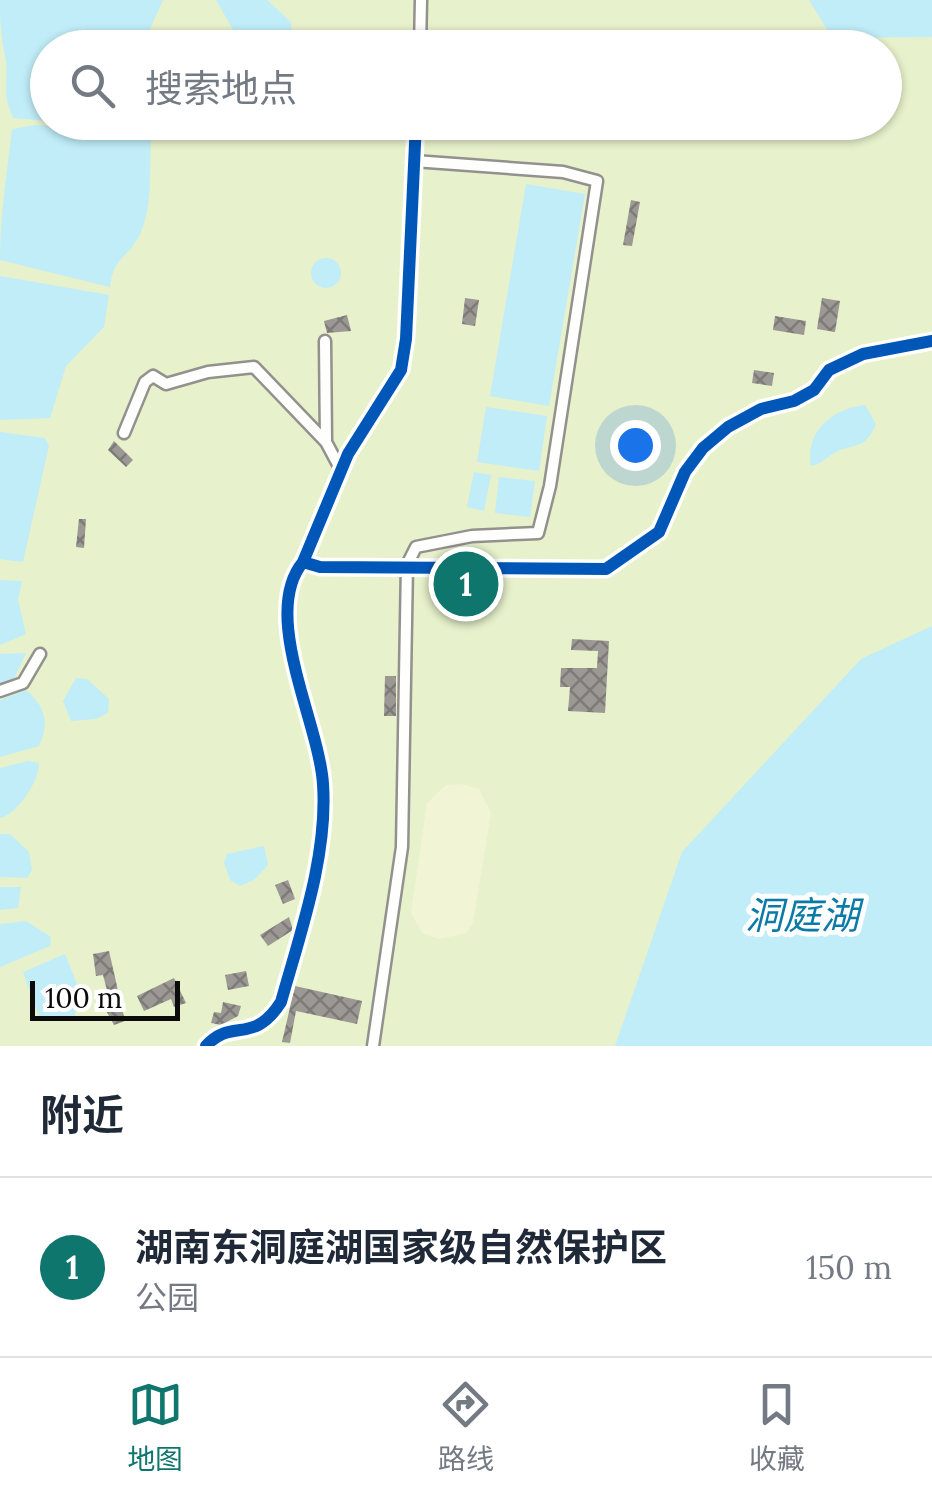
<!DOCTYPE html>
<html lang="zh">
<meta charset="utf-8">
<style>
body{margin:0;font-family:Lora,"Noto Sans SC",serif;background:#f2f2f3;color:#1f2937}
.scale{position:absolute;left:30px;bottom:25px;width:150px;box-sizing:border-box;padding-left:10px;border:5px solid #0b0b0b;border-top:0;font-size:28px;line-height:35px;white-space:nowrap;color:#0b0b0b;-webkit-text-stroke:8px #fff;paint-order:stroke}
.you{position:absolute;left:635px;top:445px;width:35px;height:35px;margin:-25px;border:8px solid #fff;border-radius:50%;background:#1a73e8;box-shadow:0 0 0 15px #1a73e833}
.badge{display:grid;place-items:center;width:65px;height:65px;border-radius:50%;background:#0f766e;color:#fff;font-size:32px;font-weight:700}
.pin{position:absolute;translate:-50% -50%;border:5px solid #fff;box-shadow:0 2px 10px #0006}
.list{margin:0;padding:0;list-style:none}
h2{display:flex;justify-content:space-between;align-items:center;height:130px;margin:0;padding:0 40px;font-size:42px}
h2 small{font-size:32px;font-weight:400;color:#747a83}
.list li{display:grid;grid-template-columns:65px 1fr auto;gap:30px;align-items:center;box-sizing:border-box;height:180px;padding:0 40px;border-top:2px solid #e0e1e3}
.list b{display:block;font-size:38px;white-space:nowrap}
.list p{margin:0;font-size:32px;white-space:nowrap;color:#747a83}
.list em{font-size:32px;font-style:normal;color:#747a83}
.icon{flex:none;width:55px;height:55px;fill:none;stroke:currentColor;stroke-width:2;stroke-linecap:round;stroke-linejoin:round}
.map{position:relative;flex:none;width:932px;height:1046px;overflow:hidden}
.search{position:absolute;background:#fff;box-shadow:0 2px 8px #0004;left:30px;right:30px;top:30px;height:110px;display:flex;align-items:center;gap:25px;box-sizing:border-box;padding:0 35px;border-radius:55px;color:#747a83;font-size:38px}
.sheet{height:310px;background:#fff}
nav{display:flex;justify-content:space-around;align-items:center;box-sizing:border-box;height:140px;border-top:2px solid #e0e1e3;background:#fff;font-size:28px;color:#747a83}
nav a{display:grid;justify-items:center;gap:5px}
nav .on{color:#0f766e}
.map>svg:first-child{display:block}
.park{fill:#e7f1cb;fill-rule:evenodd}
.pitch{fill:#f1f4d5}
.water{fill:#c0edf8}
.building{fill:url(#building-cross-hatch)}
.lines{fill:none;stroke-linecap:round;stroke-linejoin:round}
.street-casing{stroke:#93918d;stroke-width:15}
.street{stroke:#fefefc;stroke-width:10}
.cycleway-casing{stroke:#fff;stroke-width:19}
.cycleway{stroke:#0057b8;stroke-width:12}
.labels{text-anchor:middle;stroke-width:10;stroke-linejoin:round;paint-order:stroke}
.water-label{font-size:38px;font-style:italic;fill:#0a7aa7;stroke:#fff}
</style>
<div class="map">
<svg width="932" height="1046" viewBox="0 0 932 1046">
<defs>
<pattern id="building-cross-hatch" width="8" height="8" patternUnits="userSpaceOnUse" patternTransform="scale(2.5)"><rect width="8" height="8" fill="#9c9894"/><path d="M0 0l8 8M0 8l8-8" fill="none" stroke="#7d7a77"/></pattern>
</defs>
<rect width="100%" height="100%" fill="#faf6ed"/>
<path class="park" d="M0 0H932V1046H0ZM48 48H884V122H48Z"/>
<path class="pitch" d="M462 784 479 789 491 813 473 922 467 933 439 939 422 933 411 913 427 803 446 785Z"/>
<path class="water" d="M0 0H163L142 47 48 48 47 121 13 118C0 88 10 82 5 56 1 37 0 20 0 0Z
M216 0H267L291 22 292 47H243Z
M809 0H932V37L832 38Z
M35 125 132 133 151 140C149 170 153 207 140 234 129 258 114 255 110 287L0 260C0 216 7 173 12 129Z
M526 184 585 194 549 406 490 396Z
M311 273a15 15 0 1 1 30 0a15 15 0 1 1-30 0Z
M0 276 109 295 104 327 66 366 50 418 0 420Z
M865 405 876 424C867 446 859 444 840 450 829 454 823 464 811 466 805 431 832 409 865 405Z
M486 407 547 416 539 471 477 462Z
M0 432 45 438 49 446 23 562 0 559Z
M474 472 491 475 484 511 467 507Z
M499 477 535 481 530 517 495 513Z
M0 580 22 581 18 600 26 634 0 645Z
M932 626V1046H615L682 852 861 659Z
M26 653 14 679 0 685V654Z
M76 678 87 679 109 699 108 713 96 719 71 721 63 701Z
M26 690C45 706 50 723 39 746L0 757V700Z
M28 761 39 763C39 781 18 814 0 818V768Z
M0 834H10L29 852 32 870 27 878 0 877Z
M264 846 268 865 254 880 240 886 230 880 224 863 227 854Z
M0 887H21L18 908 0 910Z
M26 921 51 937 50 946 0 967V924Z
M65 954 77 984 75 1020 40 1019 23 972Z"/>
<path class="building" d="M631 200 640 202 632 246 623 245Z
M465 298 479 300 475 326 462 324Z
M822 298 840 301 835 332 817 329Z
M347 315 351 331 327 333 324 321Z
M775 316 806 321 804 335 773 330Z
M754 370 774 373 772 386 752 383Z
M114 441 133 460 126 467 108 450Z
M79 519H86L84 548 76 547Z
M572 639 609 641 605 713 568 711 570 687H560L561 668H597L598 651 571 650Z
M385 676H396V716H384Z
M288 880 295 899 283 904 275 885Z
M289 917 293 930 268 946 260 935Z
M109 951 125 1021 114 1025 103 1005 99 992 107 990 103 975 96 976 93 954Z
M246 971 249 986 228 990 225 975Z
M174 978 186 1003 174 1007 171 999 144 1011 137 996Z
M295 986 362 1001 357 1024 296 1011 290 1043 282 1042Z
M223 1002 241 1006 238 1016 221 1025 211 1023 214 1012 221 1013Z"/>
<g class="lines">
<defs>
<path id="street" d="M420 48 421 0
M325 341 326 442 341 470
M124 433 145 382 153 376 166 384 208 372 254 367 326 442
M303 562 348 454 401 370 406 339 416 122
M0 691 23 683 40 654
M206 1046C232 1017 253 1046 281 1002 300 934 328 856 323 784 319 722 260 614 303 562L320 567 606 569 659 532 685 472 703 448 728 427 761 409 794 401 814 390 829 370 863 354 932 341
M373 1046 402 847 407 565 416 547 472 536 538 533 550 486 597 181 563 172 414 161"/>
</defs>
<use href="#street" class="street-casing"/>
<use href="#street" class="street"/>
<defs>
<path id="cycleway" d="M303 562 348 454 401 370 406 339 416 122
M206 1046C232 1017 253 1046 281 1002 300 934 328 856 323 784 319 722 260 614 303 562L320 567 606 569 659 532 685 472 703 448 728 427 761 409 794 401 814 390 829 370 863 354 932 341"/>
</defs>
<use href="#cycleway" class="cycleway-casing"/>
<use href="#cycleway" class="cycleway"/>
</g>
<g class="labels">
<g class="water-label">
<text x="802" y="929">洞庭湖</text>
</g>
</g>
</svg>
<div class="scale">100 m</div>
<div class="you"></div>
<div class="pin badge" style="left:466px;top:584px">1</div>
<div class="search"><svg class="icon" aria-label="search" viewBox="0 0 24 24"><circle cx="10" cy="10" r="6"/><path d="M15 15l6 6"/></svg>搜索地点</div>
</div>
<section class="sheet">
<h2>附近<small></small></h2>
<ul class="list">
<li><span class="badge">1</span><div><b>湖南东洞庭湖国家级自然保护区</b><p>公园</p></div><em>150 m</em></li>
</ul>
</section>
<nav>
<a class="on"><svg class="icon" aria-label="map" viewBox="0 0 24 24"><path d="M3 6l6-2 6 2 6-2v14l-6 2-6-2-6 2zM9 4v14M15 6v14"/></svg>地图</a>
<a><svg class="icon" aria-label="directions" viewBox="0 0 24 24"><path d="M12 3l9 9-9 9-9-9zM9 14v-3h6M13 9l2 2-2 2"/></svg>路线</a>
<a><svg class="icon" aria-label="saved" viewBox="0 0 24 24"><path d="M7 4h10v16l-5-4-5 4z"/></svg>收藏</a>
</nav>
